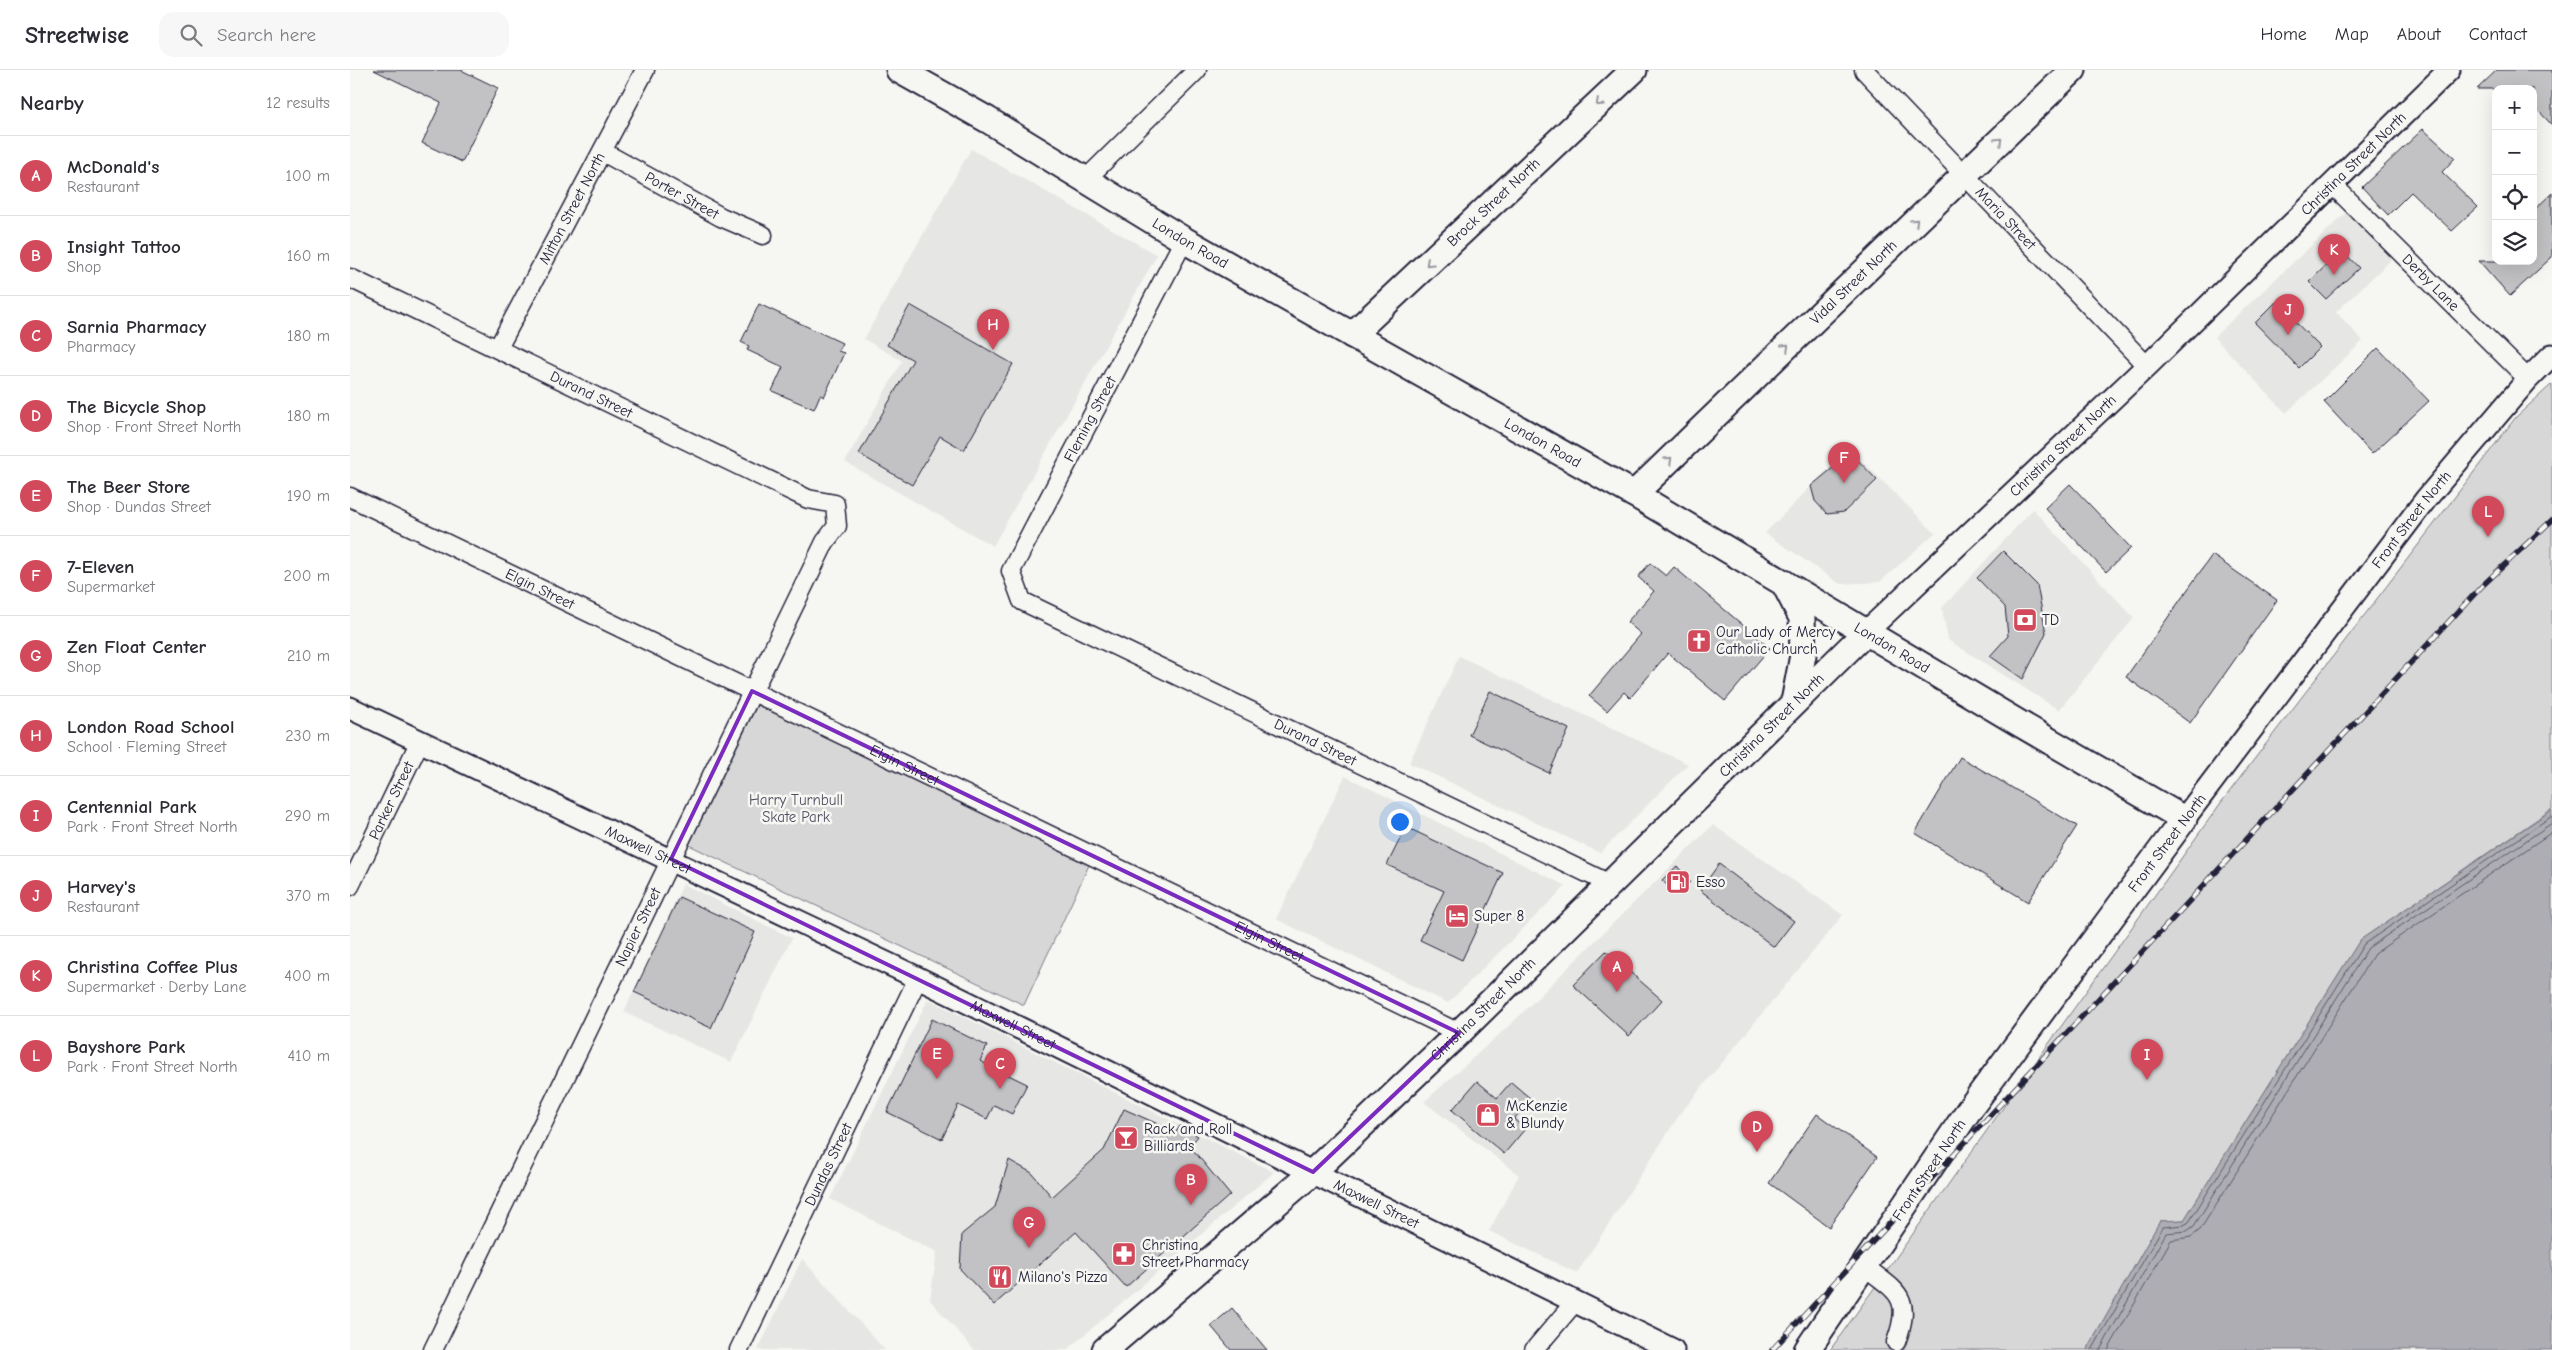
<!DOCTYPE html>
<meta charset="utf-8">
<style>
body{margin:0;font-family:"Comic Neue",sans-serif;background:#f7f7f7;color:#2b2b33}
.controls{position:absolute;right:15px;top:15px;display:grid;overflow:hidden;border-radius:10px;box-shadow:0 5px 20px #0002}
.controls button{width:45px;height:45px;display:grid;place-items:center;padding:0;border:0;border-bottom:1px solid #e1e1e2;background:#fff;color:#2b2b33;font:25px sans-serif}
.you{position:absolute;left:1049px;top:751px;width:18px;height:18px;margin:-12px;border:4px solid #fff;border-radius:50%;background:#1a73e8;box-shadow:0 0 0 8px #1a73e833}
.badge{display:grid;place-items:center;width:32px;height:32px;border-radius:50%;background:#d1495b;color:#fff;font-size:16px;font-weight:700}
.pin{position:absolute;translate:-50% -41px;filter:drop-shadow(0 1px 2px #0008)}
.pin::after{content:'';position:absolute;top:26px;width:18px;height:15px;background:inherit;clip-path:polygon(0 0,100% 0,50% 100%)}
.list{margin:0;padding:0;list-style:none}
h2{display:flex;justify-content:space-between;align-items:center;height:65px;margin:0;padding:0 20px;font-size:21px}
h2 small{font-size:16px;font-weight:400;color:#7c7c81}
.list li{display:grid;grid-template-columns:32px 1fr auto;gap:15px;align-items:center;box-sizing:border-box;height:80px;padding:0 20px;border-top:1px solid #e1e1e2}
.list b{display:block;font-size:19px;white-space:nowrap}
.list p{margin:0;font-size:16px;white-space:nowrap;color:#7c7c81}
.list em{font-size:16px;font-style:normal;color:#7c7c81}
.icon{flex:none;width:28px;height:28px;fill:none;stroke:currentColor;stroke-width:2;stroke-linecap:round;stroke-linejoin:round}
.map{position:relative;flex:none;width:2202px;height:1280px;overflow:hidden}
header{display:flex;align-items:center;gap:30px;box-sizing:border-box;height:70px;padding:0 25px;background:#fff;border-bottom:1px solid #e1e1e2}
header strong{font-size:24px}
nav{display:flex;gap:28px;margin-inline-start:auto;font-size:18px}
.search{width:350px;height:45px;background:#f7f7f7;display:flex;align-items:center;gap:12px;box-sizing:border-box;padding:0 18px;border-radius:15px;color:#7c7c81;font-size:19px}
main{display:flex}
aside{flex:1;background:#fff}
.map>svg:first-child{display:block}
.built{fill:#e6e6e4}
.green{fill:#d7d7d7;stroke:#7c7c89}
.water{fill:#adadb3;stroke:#757583}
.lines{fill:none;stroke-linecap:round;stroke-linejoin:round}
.shore{stroke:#5a5a6b;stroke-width:1}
.building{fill:#c2c2c4;stroke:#22223b}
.minor-casing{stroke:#22223b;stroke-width:21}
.tertiary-casing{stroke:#22223b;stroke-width:25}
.secondary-casing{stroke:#22223b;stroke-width:29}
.minor{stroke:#f6f6f2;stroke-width:18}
.tertiary{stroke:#f6f6f2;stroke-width:21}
.secondary{stroke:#f6f6f2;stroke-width:25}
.rail-casing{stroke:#22223b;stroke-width:5.5}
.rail{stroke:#f6f6f2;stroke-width:4;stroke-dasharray:11;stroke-linecap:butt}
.oneway{stroke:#9797a0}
.marked{fill:none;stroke:#7b2cbf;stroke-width:4;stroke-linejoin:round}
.labels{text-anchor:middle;stroke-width:5;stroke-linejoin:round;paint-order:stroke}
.street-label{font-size:15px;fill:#22223b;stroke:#f6f6f2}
.poi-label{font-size:15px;fill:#22223b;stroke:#f6f6f2;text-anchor:start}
.park-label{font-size:15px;fill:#4f4f62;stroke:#f6f6f2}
</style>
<header>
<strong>Streetwise</strong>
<div class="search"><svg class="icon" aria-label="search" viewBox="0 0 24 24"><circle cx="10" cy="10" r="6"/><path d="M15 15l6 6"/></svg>Search here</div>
<nav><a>Home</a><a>Map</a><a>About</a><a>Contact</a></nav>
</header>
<main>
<aside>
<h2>Nearby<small>12 results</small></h2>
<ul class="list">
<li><span class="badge">A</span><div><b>McDonald's</b><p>Restaurant</p></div><em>100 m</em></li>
<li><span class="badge">B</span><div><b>Insight Tattoo</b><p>Shop</p></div><em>160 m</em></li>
<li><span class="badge">C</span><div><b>Sarnia Pharmacy</b><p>Pharmacy</p></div><em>180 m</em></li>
<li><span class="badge">D</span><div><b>The Bicycle Shop</b><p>Shop · Front Street North</p></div><em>180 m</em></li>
<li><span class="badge">E</span><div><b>The Beer Store</b><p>Shop · Dundas Street</p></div><em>190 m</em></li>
<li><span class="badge">F</span><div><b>7-Eleven</b><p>Supermarket</p></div><em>200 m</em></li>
<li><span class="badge">G</span><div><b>Zen Float Center</b><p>Shop</p></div><em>210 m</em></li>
<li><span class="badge">H</span><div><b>London Road School</b><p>School · Fleming Street</p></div><em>230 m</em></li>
<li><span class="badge">I</span><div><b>Centennial Park</b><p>Park · Front Street North</p></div><em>290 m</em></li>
<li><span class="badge">J</span><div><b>Harvey's</b><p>Restaurant</p></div><em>370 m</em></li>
<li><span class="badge">K</span><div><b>Christina Coffee Plus</b><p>Supermarket · Derby Lane</p></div><em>400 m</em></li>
<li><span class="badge">L</span><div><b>Bayshore Park</b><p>Park · Front Street North</p></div><em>410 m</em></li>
</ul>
</aside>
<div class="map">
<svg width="2202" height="1280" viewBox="0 0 2202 1280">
<rect width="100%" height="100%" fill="#f6f6f2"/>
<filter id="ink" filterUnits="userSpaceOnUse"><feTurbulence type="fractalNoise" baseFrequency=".02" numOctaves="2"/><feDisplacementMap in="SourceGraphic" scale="10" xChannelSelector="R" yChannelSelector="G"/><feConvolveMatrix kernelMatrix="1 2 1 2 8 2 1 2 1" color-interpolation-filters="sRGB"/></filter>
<g filter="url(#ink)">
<path class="built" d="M621 79 807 185 643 476 495 392 552 291 514 269Z
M1998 141 2043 188 1986 242 2013 271 1936 343 1864 267Z
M1499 378 1585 463 1530 512 1490 514 1415 463Z
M1683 439 1784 548 1709 640 1598 570 1592 538Z
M1109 586 1338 694 1250 783 1059 693Z
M995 706 1216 816 1098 933 926 849Z
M1363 755 1493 845 1330 1044 1227 1203 1139 1161 1169 1105 1074 1032 1163 952Z
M333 814 442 868 381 992 274 942Z
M578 929 924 1102 717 1280H624L580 1230 587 1182 480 1129Z
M452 1189 535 1280H408Z"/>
<path class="green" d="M2202 314V739L2010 870 1834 1150 1810 1151 1737 1280H1480L1870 734 2166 347Z
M409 631 740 793 674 935 339 775Z"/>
<path class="water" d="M2202 740V1280H1737L1810 1151 1834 1150 2010 870Z"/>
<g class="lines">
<path class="shore" d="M1742 1280 1813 1157 1834 1155 1839 1152 2014 874 2202 746
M1750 1280 1816 1163 1837 1161 1844 1156 2018 878 2202 753
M1758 1280 1821 1170 1841 1167 1850 1160 2024 884 2202 762"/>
</g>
<path class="building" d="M24 0H111L148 18 112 92 72 73 91 33Z
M2147 0H2202V55L2183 35V19H2127Z
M2073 59 2105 88 2092 102 2128 137 2102 161 2061 122 2038 145 2012 117Z
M2202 123V187L2160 226 2129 191H2183V141Z
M1992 180 2009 198 1976 229 1959 212Z
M1926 232 1970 277 1949 298 1905 253Z
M409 234 492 273 488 281 494 283 474 327 470 325 464 339 422 321 433 297 397 280 399 276 391 272Z
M560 235 663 294 614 380 590 366 562 415 509 384 563 290 537 275Z
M2028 278 2079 331 2022 384 1974 332Z
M1501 383 1527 410 1494 442 1477 444 1465 431 1461 416Z
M1720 414 1781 478 1756 502 1695 438Z
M1653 481 1687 515 1696 563 1673 609 1640 586 1658 566 1655 537 1627 508Z
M1862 485 1927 530 1840 653 1776 607Z
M1300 493 1316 506 1324 497 1420 578 1375 631 1318 583 1280 628 1274 622 1257 641 1239 626 1291 564 1277 552 1304 521 1288 507Z
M1140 621 1219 659 1199 703 1119 665Z
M1610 687 1727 756 1678 832 1565 763Z
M1056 757 1153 803 1112 890 1070 870 1094 821 1037 795Z
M1369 794 1444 851 1424 877 1350 820Z
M1327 796 1340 812 1326 825 1312 810Z
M329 827 405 862 361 958 284 922Z
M1256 881 1312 930 1279 966 1223 915Z
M582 949 637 976 630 991 677 1014 662 1044 644 1035 637 1049 608 1035 592 1069 537 1042Z
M1127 1011 1147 1028 1161 1012 1181 1029 1164 1049 1175 1059 1154 1084 1102 1040Z
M774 1039 826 1062 830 1056 848 1066 840 1076 880 1125 776 1217 726 1162 644 1235 610 1199 612 1164 645 1137 659 1090 682 1103 702 1127 754 1080Z
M1467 1044 1527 1087 1479 1157 1419 1113Z
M882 1238 917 1280H881L861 1256Z"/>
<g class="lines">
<defs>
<g id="minor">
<path id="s1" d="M1514 0 1797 296"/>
<path id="s2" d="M253 82 371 147 413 165"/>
<path d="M735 110 847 0"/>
<path id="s3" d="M1983 115 2178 309"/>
<path id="s4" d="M834 170 661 501 672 531 1260 814"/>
<path id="s5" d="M0 208 458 429 485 434 487 456 475 472 83 1280"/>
<path id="s6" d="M148 278 295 0"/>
<path id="s7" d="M0 427 1109 963"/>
<path id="s8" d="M0 816 70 671"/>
<path d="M1514 1196C1547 1222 1563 1226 1546 1272"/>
<path id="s9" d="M389 1280 568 908"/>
<path d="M1184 1280 1224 1233"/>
</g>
<g id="tertiary">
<path id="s10" d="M1516 562 1797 296 2099 0"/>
<path id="s11" d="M0 638 568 908 1323 1280"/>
<path id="s12" d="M1834 749 2076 429 2178 309 2202 285"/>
</g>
<g id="secondary">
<path id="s13" d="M549 0 638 50 834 170 1284 424 1667 652 1834 749 1621 1037 1457 1280"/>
<path id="s14" d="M1002 265 1284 0"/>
<path id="s15" d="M1284 424 1723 0"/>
<path d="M1434 513 1452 548 1453 585 1444 632"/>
<path id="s16" d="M755 1280 963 1102 1109 963 1516 562"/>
</g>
</defs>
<use href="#minor" class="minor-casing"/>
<use href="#tertiary" class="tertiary-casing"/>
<use href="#secondary" class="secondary-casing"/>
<use href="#minor" class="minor"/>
<use href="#tertiary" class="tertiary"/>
<use href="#secondary" class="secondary"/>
<defs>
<path id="rail" d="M1422 1280 2132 516 2202 450"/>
</defs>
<use href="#rail" class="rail-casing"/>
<use href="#rail" class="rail"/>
</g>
<defs><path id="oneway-chevron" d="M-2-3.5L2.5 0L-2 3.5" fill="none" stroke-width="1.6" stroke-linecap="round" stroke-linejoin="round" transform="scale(1.25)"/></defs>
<g class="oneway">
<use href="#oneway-chevron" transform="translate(1249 33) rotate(137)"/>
<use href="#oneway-chevron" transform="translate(1649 71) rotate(-44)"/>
<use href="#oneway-chevron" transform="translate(1565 152) rotate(-44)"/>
<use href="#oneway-chevron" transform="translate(1079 193) rotate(137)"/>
<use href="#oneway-chevron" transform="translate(1436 277) rotate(-44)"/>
<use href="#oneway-chevron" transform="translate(1319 390) rotate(-44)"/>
</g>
</g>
<path class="marked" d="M402 621 1109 963 963 1102 321 789Z"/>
<defs>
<symbol id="bank-square" viewBox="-11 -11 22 22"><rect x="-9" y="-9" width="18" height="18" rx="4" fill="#d1495b" stroke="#f6f6f2"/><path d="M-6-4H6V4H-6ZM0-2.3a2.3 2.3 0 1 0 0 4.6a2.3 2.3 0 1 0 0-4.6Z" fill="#fff"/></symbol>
<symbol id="church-square" viewBox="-11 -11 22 22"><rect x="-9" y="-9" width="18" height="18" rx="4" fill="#d1495b" stroke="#f6f6f2"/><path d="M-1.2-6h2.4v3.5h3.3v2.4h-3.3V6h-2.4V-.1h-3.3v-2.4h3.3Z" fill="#fff"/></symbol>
<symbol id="fuel-square" viewBox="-11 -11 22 22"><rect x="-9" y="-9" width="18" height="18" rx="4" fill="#d1495b" stroke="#f6f6f2"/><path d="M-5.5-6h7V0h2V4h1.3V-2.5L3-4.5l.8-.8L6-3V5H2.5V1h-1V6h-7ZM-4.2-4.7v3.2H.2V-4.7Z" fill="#fff"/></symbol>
<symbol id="hotel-square" viewBox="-11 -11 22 22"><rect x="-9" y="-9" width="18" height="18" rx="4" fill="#d1495b" stroke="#f6f6f2"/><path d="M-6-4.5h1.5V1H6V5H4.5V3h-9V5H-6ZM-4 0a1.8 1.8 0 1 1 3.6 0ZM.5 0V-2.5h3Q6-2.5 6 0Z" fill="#fff"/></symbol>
<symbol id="shop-square" viewBox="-11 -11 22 22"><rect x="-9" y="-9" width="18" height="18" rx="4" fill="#d1495b" stroke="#f6f6f2"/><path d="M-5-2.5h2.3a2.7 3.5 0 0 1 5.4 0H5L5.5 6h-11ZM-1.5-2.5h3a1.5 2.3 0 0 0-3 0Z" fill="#fff"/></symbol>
<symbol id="bar-square" viewBox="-11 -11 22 22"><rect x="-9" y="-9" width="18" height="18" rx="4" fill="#d1495b" stroke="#f6f6f2"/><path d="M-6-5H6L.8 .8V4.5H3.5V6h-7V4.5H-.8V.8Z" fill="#fff"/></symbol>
<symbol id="pharmacy-square" viewBox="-11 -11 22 22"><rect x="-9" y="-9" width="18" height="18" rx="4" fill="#d1495b" stroke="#f6f6f2"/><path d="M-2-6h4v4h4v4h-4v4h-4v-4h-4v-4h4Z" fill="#fff"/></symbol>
<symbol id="restaurant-square" viewBox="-11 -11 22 22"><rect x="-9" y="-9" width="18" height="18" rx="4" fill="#d1495b" stroke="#f6f6f2"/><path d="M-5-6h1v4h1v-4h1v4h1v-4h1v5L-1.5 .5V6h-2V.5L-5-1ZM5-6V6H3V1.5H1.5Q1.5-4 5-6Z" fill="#fff"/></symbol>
</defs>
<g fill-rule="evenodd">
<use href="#bank-square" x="1661" y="536" width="28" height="28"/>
<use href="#church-square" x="1335" y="557" width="28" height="28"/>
<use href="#fuel-square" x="1314" y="798" width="28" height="28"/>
<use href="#hotel-square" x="1093" y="832" width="28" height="28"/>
<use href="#shop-square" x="1124" y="1031" width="28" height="28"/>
<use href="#bar-square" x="762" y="1054" width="28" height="28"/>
<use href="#pharmacy-square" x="760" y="1170" width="28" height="28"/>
<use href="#restaurant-square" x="636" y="1193" width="28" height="28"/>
</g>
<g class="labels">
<g class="street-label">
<text dy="5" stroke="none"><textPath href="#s10" startOffset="676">Christina Street North</textPath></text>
<text dy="5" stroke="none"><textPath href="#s2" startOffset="90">Porter Street</textPath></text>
<text dy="5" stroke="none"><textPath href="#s14" startOffset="194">Brock Street North</textPath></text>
<text dy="5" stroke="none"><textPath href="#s6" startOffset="158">Mitton Street North</textPath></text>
<text dy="5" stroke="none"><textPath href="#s1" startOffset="205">Maria Street</textPath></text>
<text dy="5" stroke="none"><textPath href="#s13" startOffset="339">London Road</textPath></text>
<text dy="5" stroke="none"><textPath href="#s15" startOffset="305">Vidal Street North</textPath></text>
<text dy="5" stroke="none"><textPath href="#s3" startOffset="138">Derby Lane</textPath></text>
<text dy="5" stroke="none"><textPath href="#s5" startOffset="268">Durand Street</textPath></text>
<text transform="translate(740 349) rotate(-62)" y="5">Fleming Street</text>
<text dy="5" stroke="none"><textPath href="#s13" startOffset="744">London Road</textPath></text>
<text dy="5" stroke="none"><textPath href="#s10" startOffset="271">Christina Street North</textPath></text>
<text dy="5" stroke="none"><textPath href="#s12" startOffset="376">Front Street North</textPath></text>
<text dy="5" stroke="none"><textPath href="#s7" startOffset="211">Elgin Street</textPath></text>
<text dy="5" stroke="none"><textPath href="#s13" startOffset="1149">London Road</textPath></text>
<text dy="5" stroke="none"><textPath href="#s16" startOffset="914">Christina Street North</textPath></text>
<text dy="5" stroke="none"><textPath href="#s4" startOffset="731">Durand Street</textPath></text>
<text dy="5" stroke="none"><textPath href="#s7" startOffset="616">Elgin Street</textPath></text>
<text dy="5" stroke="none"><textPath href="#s8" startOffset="95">Parker Street</textPath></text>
<text transform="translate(1817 773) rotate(-53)" y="5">Front Street North</text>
<text dy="5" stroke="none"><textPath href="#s11" startOffset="330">Maxwell Street</textPath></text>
<text transform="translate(288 857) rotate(-64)" y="5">Napier Street</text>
<text dy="5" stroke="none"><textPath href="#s7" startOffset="1021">Elgin Street</textPath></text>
<text dy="5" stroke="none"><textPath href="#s16" startOffset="509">Christina Street North</textPath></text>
<text dy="5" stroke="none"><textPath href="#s11" startOffset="735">Maxwell Street</textPath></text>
<text dy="5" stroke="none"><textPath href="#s9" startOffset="206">Dundas Street</textPath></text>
<text transform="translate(1579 1100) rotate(-56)" y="5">Front Street North</text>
<text dy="5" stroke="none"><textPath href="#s11" startOffset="1140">Maxwell Street</textPath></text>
</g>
<g class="poi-label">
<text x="1692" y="555">TD</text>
<text x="1366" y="567">Our Lady of Mercy<tspan x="1366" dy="17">Catholic Church</tspan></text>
<text x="1346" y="817">Esso</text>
<text x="1124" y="851">Super 8</text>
<text x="1156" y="1041">McKenzie<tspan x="1156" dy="17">&amp; Blundy</tspan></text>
<text x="794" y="1064">Rack and Roll<tspan x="794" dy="17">Billiards</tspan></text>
<text x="792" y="1180">Christina<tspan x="792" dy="17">Street Pharmacy</tspan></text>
<text x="668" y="1212">Milano's Pizza</text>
</g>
<g class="park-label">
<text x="446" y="735">Harry Turnbull<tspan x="446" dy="17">Skate Park</tspan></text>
</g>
</g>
</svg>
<div class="controls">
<button>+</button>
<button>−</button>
<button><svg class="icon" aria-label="locate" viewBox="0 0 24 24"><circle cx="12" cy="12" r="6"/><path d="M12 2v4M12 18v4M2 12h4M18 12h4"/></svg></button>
<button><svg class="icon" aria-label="layers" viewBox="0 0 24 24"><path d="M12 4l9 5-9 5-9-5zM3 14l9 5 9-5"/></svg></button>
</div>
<div class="you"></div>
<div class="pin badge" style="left:1267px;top:922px">A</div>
<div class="pin badge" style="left:841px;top:1135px">B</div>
<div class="pin badge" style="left:650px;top:1019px">C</div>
<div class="pin badge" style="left:1407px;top:1082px">D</div>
<div class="pin badge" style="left:587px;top:1009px">E</div>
<div class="pin badge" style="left:1494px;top:413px">F</div>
<div class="pin badge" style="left:679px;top:1178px">G</div>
<div class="pin badge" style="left:643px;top:280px">H</div>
<div class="pin badge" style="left:1797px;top:1010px">I</div>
<div class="pin badge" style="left:1938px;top:265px">J</div>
<div class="pin badge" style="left:1984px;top:205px">K</div>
<div class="pin badge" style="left:2138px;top:467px">L</div>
</div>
</main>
